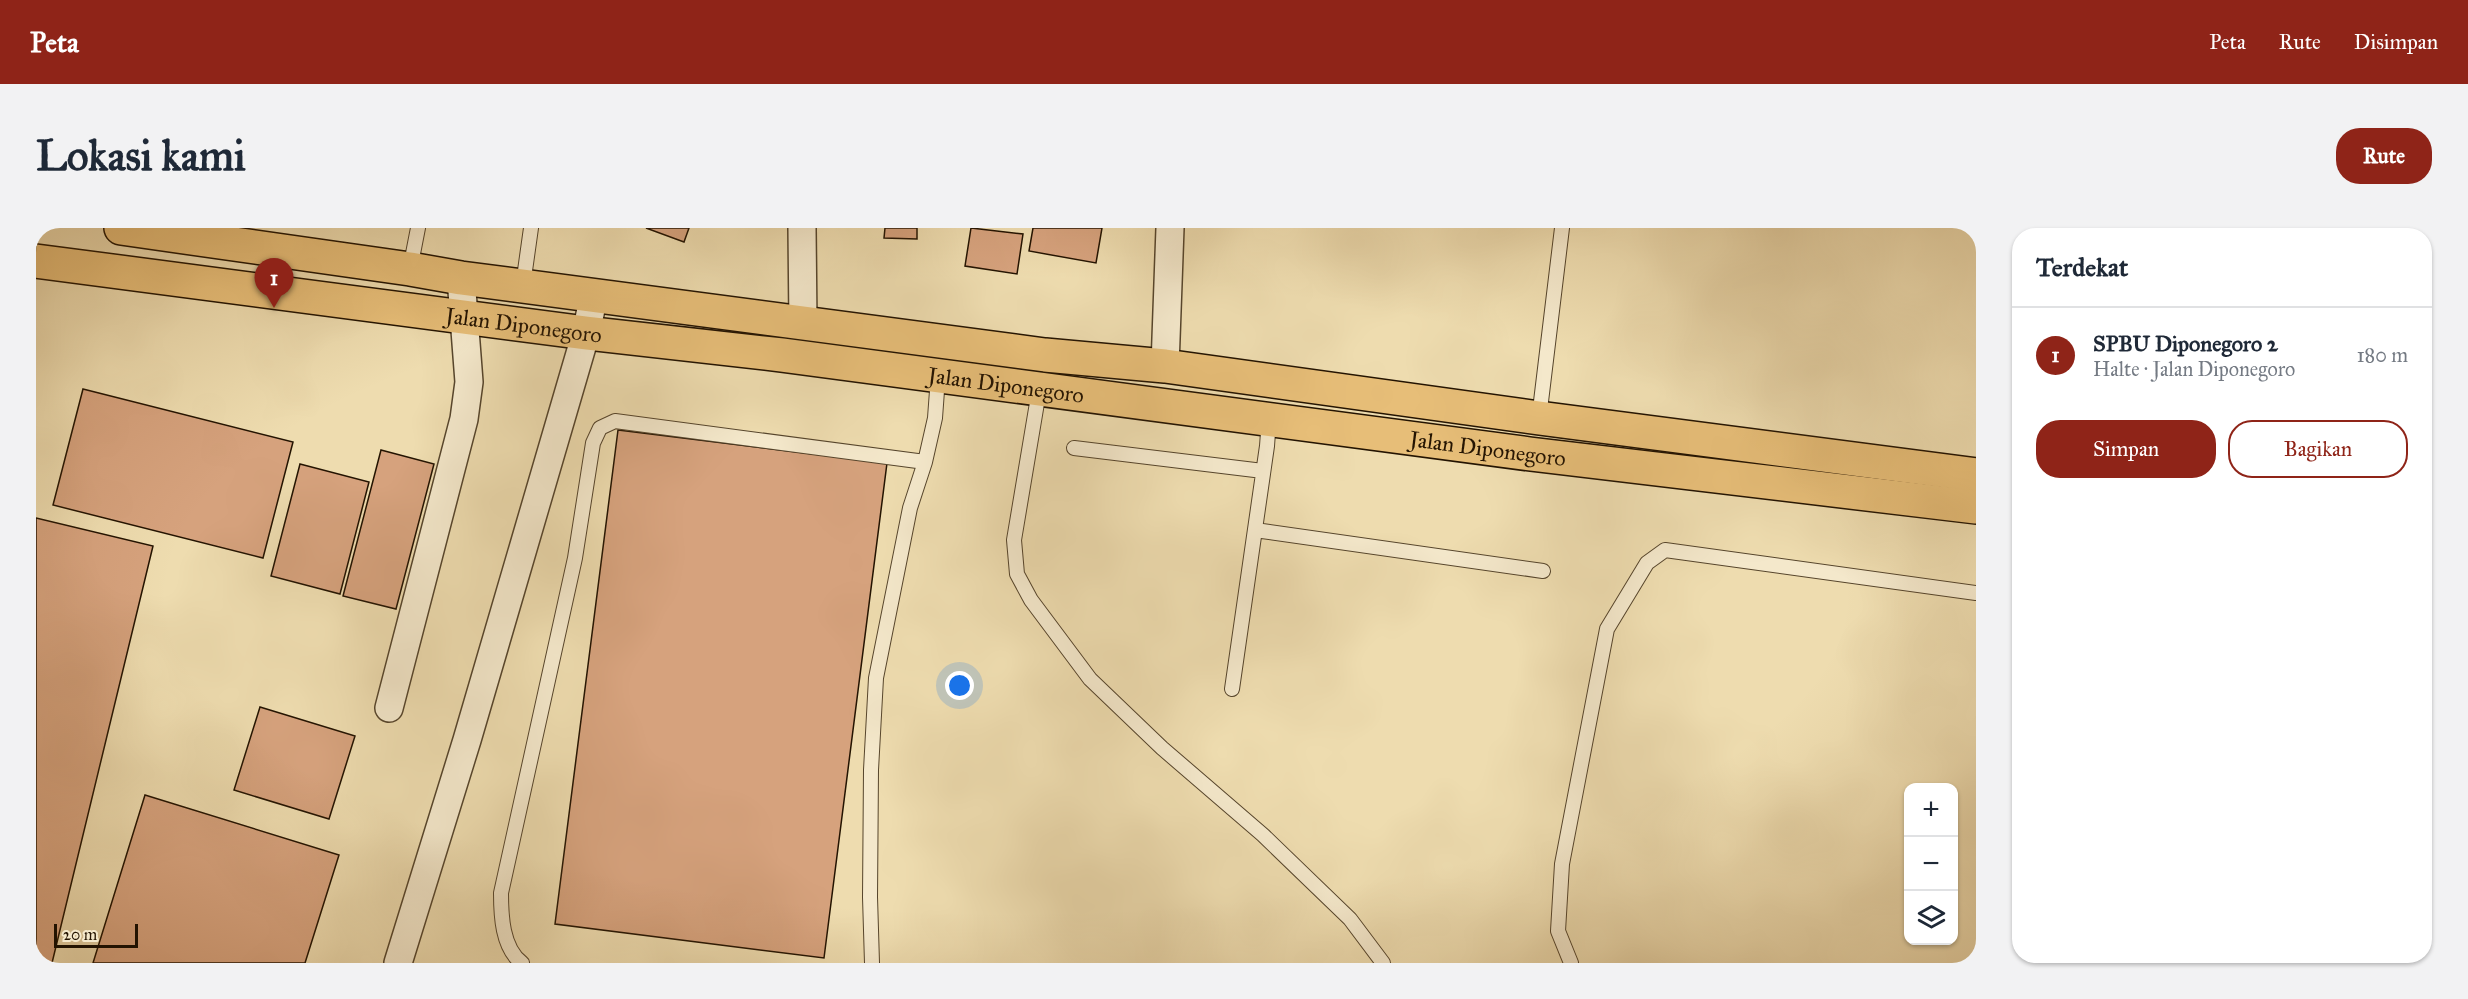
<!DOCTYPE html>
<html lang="id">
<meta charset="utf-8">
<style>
body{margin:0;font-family:"IM FELL Great Primer",serif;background:#f2f2f3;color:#1f2937}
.controls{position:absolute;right:18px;bottom:18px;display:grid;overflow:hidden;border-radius:12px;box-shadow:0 2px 4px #0004}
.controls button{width:54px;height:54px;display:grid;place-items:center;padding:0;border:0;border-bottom:2px solid #e0e1e3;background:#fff;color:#1f2937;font:30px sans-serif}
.scale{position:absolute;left:18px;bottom:15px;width:84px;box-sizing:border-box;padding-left:6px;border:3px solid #231301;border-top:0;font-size:16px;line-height:21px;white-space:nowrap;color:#231301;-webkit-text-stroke:4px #f4e8cb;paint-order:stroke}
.you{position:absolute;left:924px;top:458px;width:21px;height:21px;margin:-15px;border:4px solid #fff;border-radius:50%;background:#1a73e8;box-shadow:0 0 0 9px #1a73e833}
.badge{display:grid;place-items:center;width:39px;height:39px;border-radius:50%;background:#8f2418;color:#fff;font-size:20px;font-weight:700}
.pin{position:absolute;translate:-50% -50px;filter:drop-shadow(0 2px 3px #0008)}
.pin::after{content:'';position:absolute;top:32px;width:21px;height:18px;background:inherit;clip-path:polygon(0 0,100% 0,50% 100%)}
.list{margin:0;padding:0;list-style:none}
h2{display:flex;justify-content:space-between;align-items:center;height:78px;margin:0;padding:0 24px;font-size:26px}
h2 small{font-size:20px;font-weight:400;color:#747a83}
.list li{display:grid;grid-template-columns:39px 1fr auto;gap:18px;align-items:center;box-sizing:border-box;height:96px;padding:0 24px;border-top:2px solid #e0e1e3}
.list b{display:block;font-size:22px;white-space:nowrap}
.list p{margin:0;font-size:20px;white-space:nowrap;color:#747a83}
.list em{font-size:20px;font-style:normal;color:#747a83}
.actions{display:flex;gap:12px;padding:18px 24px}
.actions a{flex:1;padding:14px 0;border:2px solid #8f2418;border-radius:24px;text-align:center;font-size:21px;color:#8f2418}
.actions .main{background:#8f2418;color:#fff}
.icon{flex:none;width:33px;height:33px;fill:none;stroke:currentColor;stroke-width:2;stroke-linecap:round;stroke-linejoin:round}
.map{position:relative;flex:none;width:1940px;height:735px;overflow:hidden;border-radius:24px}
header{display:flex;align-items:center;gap:36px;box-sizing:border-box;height:84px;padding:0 30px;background:#8f2418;color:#fff}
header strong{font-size:28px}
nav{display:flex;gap:33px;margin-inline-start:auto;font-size:21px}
.intro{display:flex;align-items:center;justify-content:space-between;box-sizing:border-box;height:144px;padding:0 36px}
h1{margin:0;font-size:42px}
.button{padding:15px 27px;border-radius:24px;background:#8f2418;color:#fff;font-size:21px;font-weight:700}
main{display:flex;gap:36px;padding:0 36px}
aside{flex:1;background:#fff;border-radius:24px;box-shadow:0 2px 4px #0004}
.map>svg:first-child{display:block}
.building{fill:#d6a27d;stroke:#231301;stroke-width:1.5}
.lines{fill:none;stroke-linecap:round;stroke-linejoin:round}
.lane-casing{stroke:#56452c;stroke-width:16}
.street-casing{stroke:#56452c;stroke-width:30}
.highway-casing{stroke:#231301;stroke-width:36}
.lane{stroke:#f4e8cb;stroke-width:14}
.street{stroke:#f4e8cb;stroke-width:27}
.highway{stroke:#e7be78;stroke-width:33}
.labels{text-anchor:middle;stroke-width:4.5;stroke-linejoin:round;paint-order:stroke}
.street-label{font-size:22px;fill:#231301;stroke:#f4e8cb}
</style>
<header>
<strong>Peta</strong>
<nav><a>Peta</a><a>Rute</a><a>Disimpan</a></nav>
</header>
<div class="intro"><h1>Lokasi kami</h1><a class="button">Rute</a></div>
<main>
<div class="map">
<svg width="1940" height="735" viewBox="0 0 1940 735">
<rect width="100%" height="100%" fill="#eedcaf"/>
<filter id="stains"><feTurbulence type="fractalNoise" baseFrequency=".00333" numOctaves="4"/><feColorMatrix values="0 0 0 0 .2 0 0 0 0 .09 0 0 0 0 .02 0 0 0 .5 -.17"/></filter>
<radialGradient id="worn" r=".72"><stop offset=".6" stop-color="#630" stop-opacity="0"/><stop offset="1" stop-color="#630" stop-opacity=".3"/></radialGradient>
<path class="building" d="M610 0H653L648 14Z
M849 0H881V11L848 10Z
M935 0 987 6 981 46 929 38Z
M997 0H1066L1060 35 993 23Z
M47 161 257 214 227 330 17 277Z
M582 202 851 235 788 730 519 696Z
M345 222 398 236 360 381 307 368Z
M264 236 333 254 304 366 235 348Z
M0 290 117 318 16 735H0Z
M224 479 319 508 293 591 198 562Z
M109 567 303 627 269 735H57Z"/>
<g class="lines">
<defs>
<path id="lane" d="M374 41 382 0
M487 57 495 0
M1003 163 978 312 981 346 995 372 1054 451 1126 520 1227 607 1314 691 1347 735
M1503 190 1526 0
M1038 220 1227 243
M1219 302 1507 343
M1196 461 1231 218 1233 191
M486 735C466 720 465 687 465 665L539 330 557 215 564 200 579 193 889 234
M836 735 834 669 835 542 840 450 874 280 889 234 899 190 902 149
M1535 735 1522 703 1526 636 1571 401 1611 335 1629 322 1940 365"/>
<path id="street" d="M766 0 767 96
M1129 138 1134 0
M353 480 428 191 433 154 425 50
M362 735 431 512 550 105 558 67"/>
<g id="highway">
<path d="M85 0 374 41 425 50 1009 127 1129 138 1503 190 1940 247"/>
<path id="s1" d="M0 33 550 105 746 127 1494 226 1940 279"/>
</g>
</defs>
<use href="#lane" class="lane-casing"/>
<use href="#street" class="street-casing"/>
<use href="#highway" class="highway-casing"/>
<use href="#lane" class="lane"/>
<use href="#street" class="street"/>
<use href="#highway" class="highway"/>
</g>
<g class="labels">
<g class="street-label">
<text dy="8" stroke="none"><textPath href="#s1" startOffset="492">Jalan Diponegoro</textPath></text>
<text dy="8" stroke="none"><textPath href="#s1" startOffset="978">Jalan Diponegoro</textPath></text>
<text dy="8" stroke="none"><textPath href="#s1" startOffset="1464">Jalan Diponegoro</textPath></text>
</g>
</g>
<rect width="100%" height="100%" filter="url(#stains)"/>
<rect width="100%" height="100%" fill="url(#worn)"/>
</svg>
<div class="controls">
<button>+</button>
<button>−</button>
<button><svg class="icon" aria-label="layers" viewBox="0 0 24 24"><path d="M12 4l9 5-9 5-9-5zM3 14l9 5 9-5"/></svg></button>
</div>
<div class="scale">20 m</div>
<div class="you"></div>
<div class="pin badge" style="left:238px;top:80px">1</div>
</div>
<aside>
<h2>Terdekat<small></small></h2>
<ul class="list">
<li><span class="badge">1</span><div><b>SPBU Diponegoro 2</b><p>Halte · Jalan Diponegoro</p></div><em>180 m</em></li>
</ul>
<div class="actions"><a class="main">Simpan</a><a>Bagikan</a></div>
</aside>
</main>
